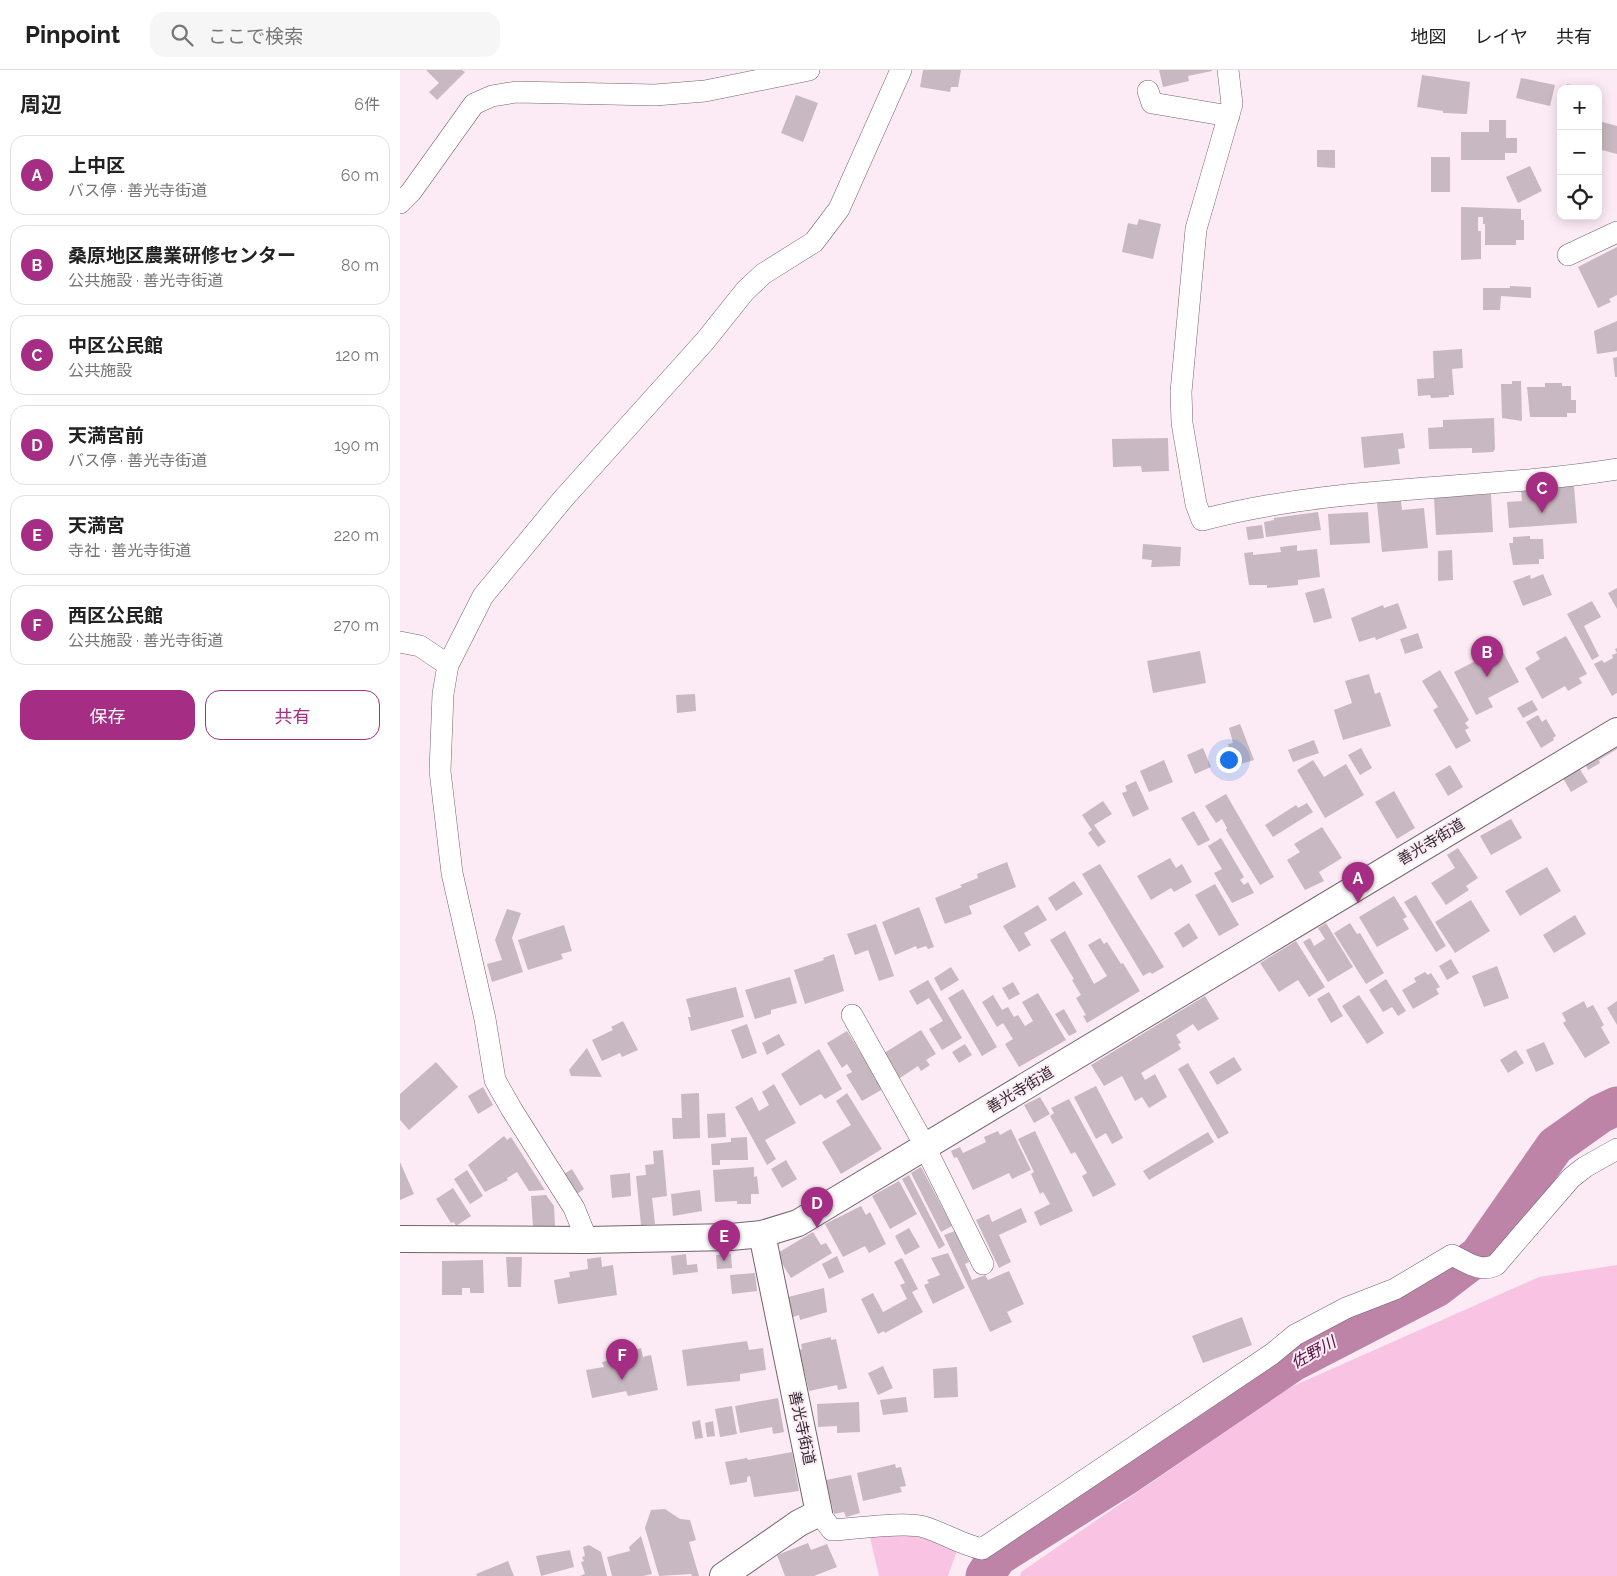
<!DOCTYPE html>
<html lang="ja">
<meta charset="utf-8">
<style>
body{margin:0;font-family:Raleway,"Noto Sans JP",sans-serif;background:#f6f6f6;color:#222}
.controls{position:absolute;right:15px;top:15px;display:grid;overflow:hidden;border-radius:10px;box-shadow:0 2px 12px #0003}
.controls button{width:45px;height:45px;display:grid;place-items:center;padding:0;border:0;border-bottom:1px solid #e0e0e0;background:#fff;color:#222;font:25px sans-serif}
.you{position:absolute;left:828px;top:689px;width:18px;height:18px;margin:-12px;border:4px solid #fff;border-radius:50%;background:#1a73e8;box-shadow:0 0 0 8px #1a73e833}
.badge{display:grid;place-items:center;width:32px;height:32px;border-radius:50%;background:#a52d83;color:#fff;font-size:16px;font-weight:700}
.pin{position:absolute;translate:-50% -41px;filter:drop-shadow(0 1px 2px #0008)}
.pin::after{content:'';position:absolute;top:26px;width:18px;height:15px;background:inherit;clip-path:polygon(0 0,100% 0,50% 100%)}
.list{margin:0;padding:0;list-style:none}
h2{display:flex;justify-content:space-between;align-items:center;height:65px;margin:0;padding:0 20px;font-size:21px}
h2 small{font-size:16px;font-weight:400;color:#767676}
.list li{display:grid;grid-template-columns:32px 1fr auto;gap:15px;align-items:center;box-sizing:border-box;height:80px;margin:0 10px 10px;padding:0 10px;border:1px solid #e0e0e0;border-radius:15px}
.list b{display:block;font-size:19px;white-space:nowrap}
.list p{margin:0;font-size:16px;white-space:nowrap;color:#767676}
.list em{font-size:16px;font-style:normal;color:#767676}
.actions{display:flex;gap:10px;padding:15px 20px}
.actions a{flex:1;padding:11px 0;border:1px solid #a52d83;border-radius:15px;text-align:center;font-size:18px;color:#a52d83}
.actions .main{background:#a52d83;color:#fff}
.icon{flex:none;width:28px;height:28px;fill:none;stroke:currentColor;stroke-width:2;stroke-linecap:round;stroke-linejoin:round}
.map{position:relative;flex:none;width:1217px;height:1506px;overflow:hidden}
header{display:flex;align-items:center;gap:30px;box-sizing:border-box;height:70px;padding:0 25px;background:#fff;border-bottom:1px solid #e0e0e0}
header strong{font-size:24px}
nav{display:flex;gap:28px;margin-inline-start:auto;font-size:18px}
.search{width:350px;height:45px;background:#f6f6f6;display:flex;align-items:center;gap:12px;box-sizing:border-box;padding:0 18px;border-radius:15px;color:#767676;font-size:19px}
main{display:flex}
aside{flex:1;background:#fff}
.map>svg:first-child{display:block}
.green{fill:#f9c4e4}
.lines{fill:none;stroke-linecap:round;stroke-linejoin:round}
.river{stroke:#bd84a7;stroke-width:39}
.building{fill:#c8b8c1}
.minor-casing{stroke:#72646c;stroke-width:22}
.tertiary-casing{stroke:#72646c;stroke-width:28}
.minor{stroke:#fff;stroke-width:21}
.tertiary{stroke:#fff;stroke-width:26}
.labels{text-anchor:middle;stroke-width:4;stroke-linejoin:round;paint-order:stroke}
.street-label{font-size:15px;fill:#2f292d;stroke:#fcebf5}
.water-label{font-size:16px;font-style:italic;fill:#540f41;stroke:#fcebf5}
</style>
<header>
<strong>Pinpoint</strong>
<div class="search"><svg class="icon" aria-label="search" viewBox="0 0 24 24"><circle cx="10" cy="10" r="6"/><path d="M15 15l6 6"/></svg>ここで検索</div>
<nav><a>地図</a><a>レイヤ</a><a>共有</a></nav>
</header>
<main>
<aside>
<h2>周辺<small>6件</small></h2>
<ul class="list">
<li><span class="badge">A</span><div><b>上中区</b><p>バス停 · 善光寺街道</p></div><em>60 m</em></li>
<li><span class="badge">B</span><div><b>桑原地区農業研修センター</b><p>公共施設 · 善光寺街道</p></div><em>80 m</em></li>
<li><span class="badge">C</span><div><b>中区公民館</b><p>公共施設</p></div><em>120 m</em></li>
<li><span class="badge">D</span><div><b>天満宮前</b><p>バス停 · 善光寺街道</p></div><em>190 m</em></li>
<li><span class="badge">E</span><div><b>天満宮</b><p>寺社 · 善光寺街道</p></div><em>220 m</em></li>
<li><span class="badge">F</span><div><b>西区公民館</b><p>公共施設 · 善光寺街道</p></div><em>270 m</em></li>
</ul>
<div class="actions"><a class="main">保存</a><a>共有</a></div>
</aside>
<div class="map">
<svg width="1217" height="1506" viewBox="0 0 1217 1506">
<rect width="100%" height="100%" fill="#fcebf5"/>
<path class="green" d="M1217 1195V1506H620L621 1502 891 1317 1139 1207Z
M522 1462 558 1478 548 1506H479L469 1463Z"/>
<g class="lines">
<path class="river" d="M585 1506 597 1487 727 1405 893 1292 1036 1218 1079 1185 1155 1076 1200 1044 1217 1036"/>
</g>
<path class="building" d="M26 0H62L65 2 37 30 29 22 39 13Z
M523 0H561L558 17H551L550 22 520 17Z
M759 0H812V1L788 6 789 11 763 17Z
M1022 5 1070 12 1067 44 1043 43V41L1017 37Z
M1121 8 1155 15 1150 36 1116 28Z
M1167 14 1185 18V19H1165Z
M396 25 418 33 403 72 381 63Z
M1089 50H1106V68H1117V83H1105V90H1061V62H1089Z
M1199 51 1217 56V84L1198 79Z
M917 80H935V98L917 97Z
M1031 87H1050V122H1031Z
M1130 96 1142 121 1118 133 1106 107Z
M1061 137 1121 139V150H1124V170H1116V175H1085V154H1083V147H1078V161H1081V189L1061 190Z
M739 149 761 154 753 189 722 182 728 153 737 155Z
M1217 177V225L1209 229 1211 232 1198 238 1178 197Z
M1110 216 1131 217V228L1101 226 1100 240H1083V218H1110Z
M1217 251V281L1197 284 1194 261Z
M1062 279 1063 298 1052 299 1054 325H1049V327L1031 328 1030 325 1018 326 1017 309 1034 308 1033 281Z
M1217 287V307H1215L1213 288Z
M1112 311H1121L1122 351 1102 348 1101 314H1112Z
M1145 313H1162V316H1171V330H1176V343H1167V347H1130L1127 317H1145Z
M1094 348 1095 379 1093 382 1072 383V378L1029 379 1028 358 1043 357V350Z
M1003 363 1005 378 998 379 1000 394 964 398 961 367Z
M768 368 769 401 742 402 741 396 713 397 712 369Z
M1174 416 1177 453 1109 458 1107 432 1122 431 1121 420Z
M1091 424 1093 462 1036 465 1034 427Z
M1001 431 1002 440 1024 438 1028 478 982 482 977 433Z
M918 442 921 460 866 467 864 452 874 450V448Z
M968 442 970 473 930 475 928 444Z
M862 455 864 468 848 470 846 457Z
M1130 466V469H1143L1144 489H1139V494L1113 495 1109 473H1113V467Z
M743 474 781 477 780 496 751 497 752 490 742 489Z
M897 475V481L917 479 920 507 898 510V515L867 518V515H849L844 483 853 482V485L881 482 880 477Z
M1052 480 1053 510 1038 511V481Z
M1143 504 1152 525 1123 536 1113 511 1130 505 1131 509Z
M924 518 932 548 914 553 905 523Z
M1217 518V539L1208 523Z
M1192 531 1201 547 1184 556 1199 586 1192 590 1167 544Z
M998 533 1007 558 976 570 975 567 959 572 951 548 983 535 984 538Z
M1018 563 1023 578 1005 584 1000 569Z
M1166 566 1187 604 1179 608 1182 613 1168 621 1165 616 1142 629 1125 598 1140 589 1136 582Z
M1101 578 1119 612 1088 628 1093 637 1076 645 1054 602Z
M1217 578V623L1212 626 1194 594 1202 590 1204 593 1213 588 1212 585 1217 583 1215 579Z
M800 581 806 613 753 623 747 591Z
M1040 600 1069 650 1065 653 1069 658 1065 660 1071 671 1056 679 1033 640 1038 637 1022 611Z
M969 604 975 624 980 622 991 656 943 670 934 640 952 633 945 611Z
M295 624 296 641 277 643 276 625Z
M1132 630 1138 640 1123 648 1117 638Z
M1138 645 1142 652 1146 649 1156 666 1153 668 1154 670 1141 678 1126 652Z
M840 654 854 690 834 696 828 674 833 673 829 658Z
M914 670 919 683 893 692 888 680Z
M1217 676V679L1199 690 1200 693 1188 700 1186 695Z
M803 678 811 697 795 704 787 685Z
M961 678 972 698 960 705 948 685Z
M764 690 773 712 749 722 740 701Z
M913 690 924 707 946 694 964 725 925 748 897 700Z
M1050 695 1063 717 1048 726 1035 704Z
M1179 698 1188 712 1171 722 1163 708Z
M736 711 749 739 733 747 722 723 727 721 725 716Z
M994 721 1015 758 997 769 975 732Z
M826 724 874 807 860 815 826 760 827 758 822 749 816 753 805 736Z
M703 731 712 744 694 755 706 772 698 777 688 763 692 760 682 745Z
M907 733 913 742 873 767 865 755 896 735 898 738Z
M794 741 810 770 798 776 781 748Z
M1111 749 1122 768 1091 785 1080 766Z
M922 757 942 788 919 802 924 811 905 820 887 790 900 782 894 774Z
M821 768 844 807 840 810 844 815 848 812 854 823 832 833 814 803 822 799 808 776Z
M1058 778 1078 808 1066 816 1069 820 1046 835 1031 813 1055 798 1047 785Z
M770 788 776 798 782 794 792 812 774 822 771 818 751 830 737 806Z
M607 792 616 817 569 836 572 844 545 854 535 828 562 817 560 815 578 808 577 804Z
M700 794 764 897 752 904 750 902 743 906 682 804Z
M1147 797 1161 821 1120 846 1105 821Z
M674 811 683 824 656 841 648 828Z
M815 814 839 855 819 866 795 825Z
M1016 825 1046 876 1036 882 1004 832Z
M994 826 1007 847 1003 849 1009 859 977 877 959 847Z
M1071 830 1090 861 1055 883 1035 852Z
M638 835 647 850 624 863 631 875 619 882 603 856Z
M519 837 534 877 528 879 526 876 517 879 516 876 495 885 482 852Z
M107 839 121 843 112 868 123 902 92 912 87 894 102 890 95 870Z
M1175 845 1186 864 1154 883 1143 865Z
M789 853 798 868 783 878 774 863Z
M926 853 953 897 928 912 903 872 910 868 914 876 925 869 918 858Z
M950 853 957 864 960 863 984 903 966 914 934 863Z
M476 854 494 906 479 911 468 880 455 885 447 864Z
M164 855 172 881 161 884 163 889 128 900 118 870Z
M665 861 694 914 707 906 688 875 700 868 704 874 707 872 721 894 723 893 740 921 687 953 683 946 686 945 676 928 681 925 672 910 674 909 650 870Z
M896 871 925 917 909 927 898 910 879 922 860 893Z
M434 884 444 921 405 934 394 900 424 890 423 888Z
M1051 889 1059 903 1047 910 1039 896Z
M1097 896 1109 928 1084 937 1072 906Z
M551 897 559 910 541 921 534 908Z
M1025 902 1028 905 1031 903 1040 917 1036 919 1039 924 1013 939 1002 920 1016 912 1014 908Z
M390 907 397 933 371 940V944L355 949 345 920Z
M986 909 1006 941 998 946 992 937 983 942 969 920Z
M528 910 562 968 542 980 529 959 543 951 529 928 517 935 509 921Z
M613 912 620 924 609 930 602 918Z
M336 917 344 947 291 961 288 947H291L286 929Z
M563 919 597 977 582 986 548 928Z
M929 922 943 946 931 953 917 929Z
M638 923 666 970 619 997 605 974 613 969 603 953 597 957 582 932 593 925 602 940 608 937 614 947 618 945 625 956 633 951 622 932Z
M959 925 984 963 967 974 942 936Z
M805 926 819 949 798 961 793 954 776 965 781 973 778 974 781 979 741 1003 745 1010 755 1004 767 1027 749 1038 742 1027 735 1031 722 1006 704 1016 691 995Z
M1184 931 1187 938 1193 935 1204 955 1201 957 1210 973 1185 988 1163 953 1166 951 1162 943Z
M1217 931V955L1207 938Z
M664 939 677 962 669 966 655 944Z
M223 951 238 980 222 987 220 983 202 991 192 970 213 960 211 957Z
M347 954 357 983 342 989 331 960Z
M521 960 536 984 526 990 530 995 521 1001 518 996 497 1010 481 985Z
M447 961 483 1019 462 1031 446 1005 452 1002 447 994 442 998 427 973Z
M379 964 385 975 367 985 362 973Z
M1144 972 1154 994 1136 1002 1126 980Z
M565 974 572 985 559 993 552 982Z
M187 978 202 1007 171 1006 169 1000Z
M419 979 442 1019 425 1029 421 1024 400 1036 381 1004Z
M1116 980 1124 993 1108 1003 1100 990Z
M834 987 842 1000 817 1015 809 1002Z
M36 992 58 1017 9 1060 0 1050V1024Z
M788 993 829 1063 818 1069 778 999Z
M374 1014 396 1053 365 1070 376 1089 367 1095 335 1037 352 1027 359 1041 369 1035 362 1022Z
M696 1016 723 1068 712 1074 706 1063 696 1069 674 1027Z
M83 1017 93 1035 78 1044 68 1026Z
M299 1023 300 1068 273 1069 272 1048H282L281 1024Z
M447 1023 482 1079 441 1104 422 1072 451 1055 436 1031Z
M640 1027 650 1044 634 1053 624 1035Z
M669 1029 716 1115 693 1127 682 1106 687 1103 675 1082 671 1084 650 1046 654 1043 651 1038Z
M325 1043 326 1067 308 1068 307 1044Z
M611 1059 631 1100 612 1109 609 1103 573 1120 557 1087 554 1088 551 1081 560 1077 563 1083 586 1072 584 1067 598 1061 600 1065Z
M635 1061 673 1141 640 1156 634 1142 650 1134 643 1122 640 1124 631 1104 634 1102 618 1069Z
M808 1062 814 1072 749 1110 743 1101Z
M104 1066 107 1070 111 1067 145 1120 129 1121 117 1102 107 1108 108 1110 85 1122 68 1095Z
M347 1067 348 1090H320V1095H312L311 1074 331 1072V1068Z
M263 1080 267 1126 252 1128 255 1154 241 1155 236 1106 246 1105 245 1095 254 1094 253 1081Z
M386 1090 397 1109 382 1118 371 1099Z
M0 1092 14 1124 0 1130Z
M354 1097V1107L357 1106 359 1124H351V1134H337V1131L315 1132 313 1100Z
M521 1097 552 1156 541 1162 511 1103Z
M172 1099 184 1119 177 1124 164 1104Z
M67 1100 83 1126 70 1134 54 1109Z
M230 1103 231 1126 212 1128 210 1105Z
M509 1105 545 1175 539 1179 502 1109Z
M499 1111 517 1144 490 1159 472 1126Z
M53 1118 71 1146 56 1156 54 1152 51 1153 36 1129Z
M300 1120 302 1141 273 1146 271 1124Z
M146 1125 154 1136 155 1156 133 1157 131 1126Z
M461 1136 466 1145 470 1142 486 1174 469 1183 465 1176 443 1187 425 1154Z
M621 1138 627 1152 599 1165 611 1192 599 1198 576 1150 589 1144 592 1152Z
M509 1158 520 1177 505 1185 495 1166Z
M555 1161 569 1192 565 1194 572 1210 585 1205 588 1210 609 1201 624 1234 607 1242 612 1252 590 1262 544 1165Z
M413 1162 421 1175 426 1173 432 1183 391 1208 376 1184Z
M548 1183 565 1218 533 1234 524 1215 529 1213 527 1210 540 1205 531 1188Z
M286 1184 287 1195 297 1194 298 1202 273 1205 271 1186Z
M331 1184 332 1198 317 1199 316 1185Z
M437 1186 444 1202 429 1209 422 1194Z
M106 1187H122L121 1217H108Z
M201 1187 202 1197 213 1195 217 1225 158 1234 154 1210 170 1207 169 1202 188 1199 187 1189Z
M502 1188 518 1219 512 1222 523 1242 485 1263 484 1261 478 1264 461 1229 473 1223 483 1242 507 1229 500 1215 505 1213 494 1192Z
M83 1190 84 1223H70V1218H62V1225H42V1191Z
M355 1203 357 1221 332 1224 330 1205Z
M424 1218 427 1242 400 1250 399 1245 393 1247 388 1227Z
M842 1247 852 1275 803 1293 792 1266Z
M431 1267V1270L436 1269 447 1318 438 1320 437 1315 409 1321 399 1280 402 1279 401 1274Z
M347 1271 349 1280 363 1278 366 1300 340 1304V1311L287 1316 282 1280Z
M241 1278 243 1287 251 1285 258 1320 228 1326 226 1321 192 1328 186 1300 204 1297 202 1292 226 1287V1283Z
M483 1296 493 1318 478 1325 468 1303Z
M557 1297 558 1327 534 1328 533 1299Z
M506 1327 508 1342 483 1345 480 1330Z
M378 1328 384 1362 373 1364 372 1357 340 1363 335 1336Z
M459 1332 460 1362 437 1363V1356L418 1357 417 1334Z
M332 1336 337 1364 320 1367 315 1339Z
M300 1350 303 1368 295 1369 292 1352Z
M313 1351 315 1366 307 1367 305 1353Z
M392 1382 399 1421 354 1427 350 1406 347 1407V1412L330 1415 325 1392 347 1388 348 1390Z
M495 1394 496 1398 501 1397 506 1416 500 1417 502 1422 463 1431 457 1403Z
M451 1405 460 1443 446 1447 444 1442 434 1444 426 1410Z
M265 1439 280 1449 290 1450 296 1470 289 1472 299 1506H292L291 1504 259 1506 245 1458 251 1440Z
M241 1466 252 1504 243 1506H212L207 1487 230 1481 229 1477Z
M408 1473 411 1480 427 1474 437 1497 414 1506H385L377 1485Z
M189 1475 201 1482 207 1506H180L185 1504 181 1492 184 1491 182 1487 185 1486 183 1477Z
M170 1480 174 1497 141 1506 136 1486Z
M108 1491 114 1506H77L76 1504Z"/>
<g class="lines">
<defs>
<path id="minor" d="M828 0 832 34 796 159 781 322 782 353 796 434 802 450C938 414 1080 421 1217 399
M748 21 752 33 829 46
M0 133 11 122 74 34 92 26 116 22 255 25 305 21 409 0
M1168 185 1217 162
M0 572 20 576 48 595
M452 945 519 1065 583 1194
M187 1170 174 1138 112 1040 95 1010 85 949 52 803 40 701 43 624 48 595 83 526 163 429 305 271 345 221 363 204 414 172 439 139 501 0
M419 1443 432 1460C454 1459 505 1451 524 1457 544 1463 560 1474 582 1479L872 1284 895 1265 946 1238 995 1219 1052 1185C1067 1192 1080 1203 1096 1195L1171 1108 1185 1097 1217 1079"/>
<path id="tertiary" d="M0 1169 187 1170 331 1167 362 1164 398 1153 1217 661
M323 1506 399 1453 419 1443 362 1164"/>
</defs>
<use href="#minor" class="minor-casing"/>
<use href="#tertiary" class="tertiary-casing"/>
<use href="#minor" class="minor"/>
<use href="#tertiary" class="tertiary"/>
</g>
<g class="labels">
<g class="street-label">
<text transform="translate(1031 772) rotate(-31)" y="5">善光寺街道</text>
<text transform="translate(620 1020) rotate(-31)" y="5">善光寺街道</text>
<text transform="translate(402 1358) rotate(78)" y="5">善光寺街道</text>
</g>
<g class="water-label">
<text transform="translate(913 1282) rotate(-29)" y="6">佐野川</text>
</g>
</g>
</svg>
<div class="controls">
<button>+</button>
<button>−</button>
<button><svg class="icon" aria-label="locate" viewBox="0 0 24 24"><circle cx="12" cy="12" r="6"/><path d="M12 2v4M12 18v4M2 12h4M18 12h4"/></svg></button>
</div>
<div class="you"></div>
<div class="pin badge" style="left:958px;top:833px">A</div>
<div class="pin badge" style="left:1087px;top:607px">B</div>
<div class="pin badge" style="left:1142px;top:443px">C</div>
<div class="pin badge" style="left:417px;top:1158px">D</div>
<div class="pin badge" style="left:324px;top:1191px">E</div>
<div class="pin badge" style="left:222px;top:1310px">F</div>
</div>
</main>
